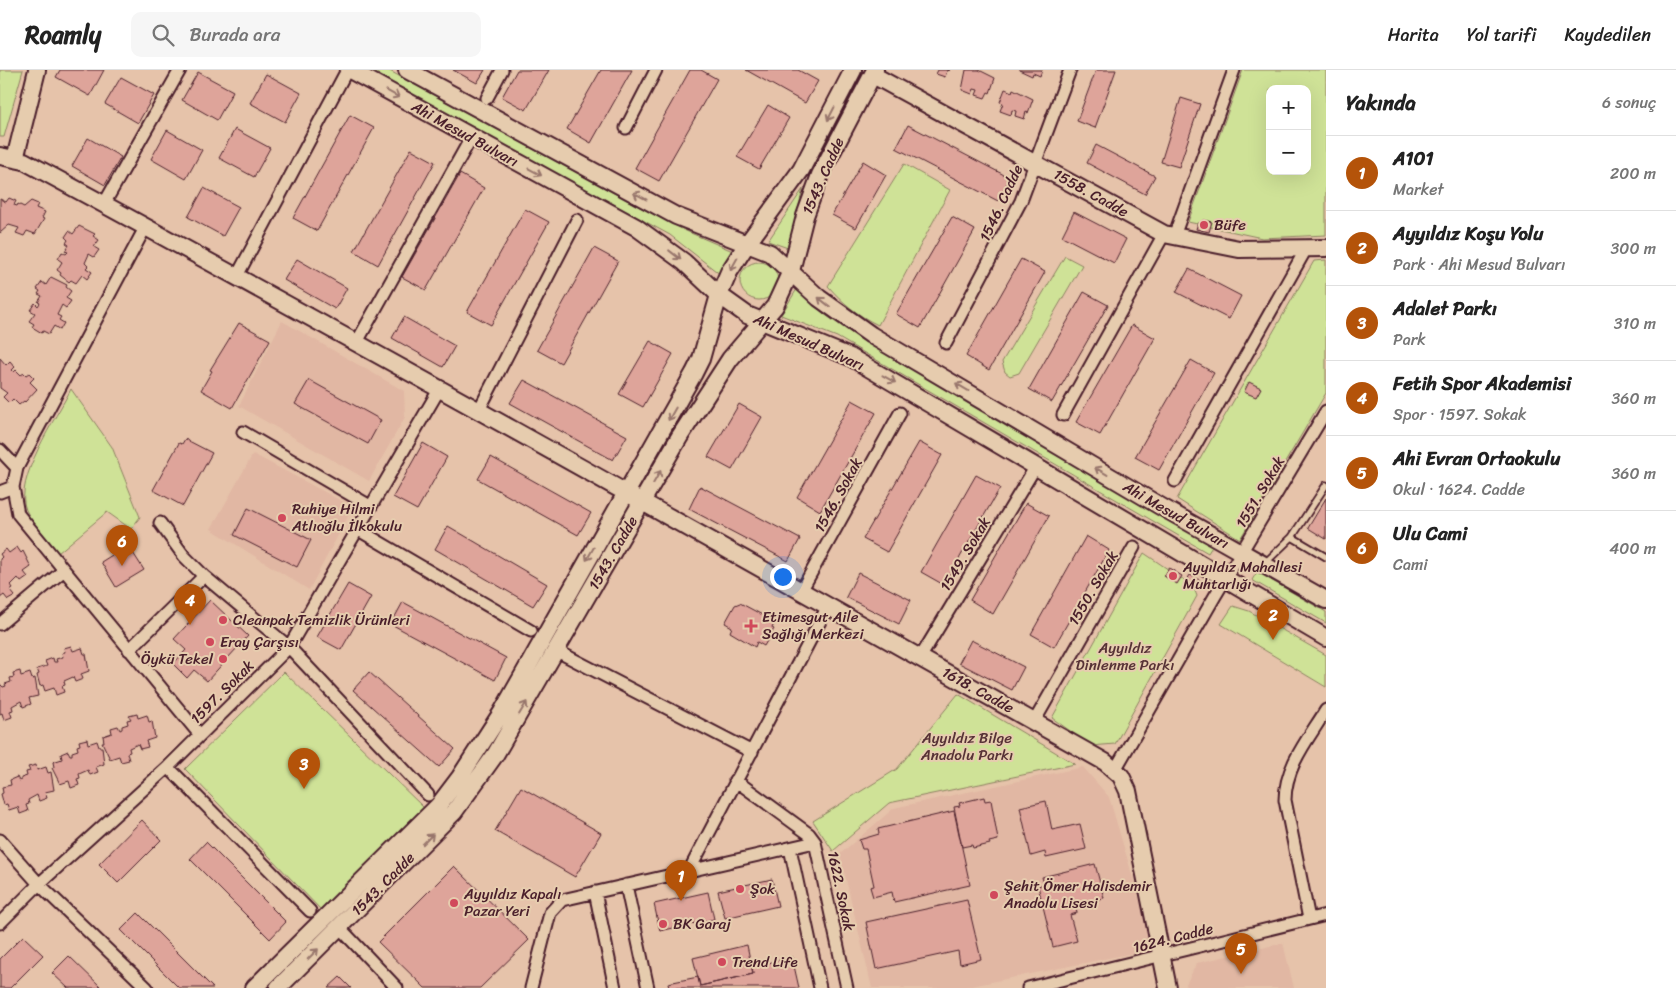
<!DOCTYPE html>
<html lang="tr">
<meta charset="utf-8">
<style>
body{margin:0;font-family:Sriracha,sans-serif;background:#f6f6f6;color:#222}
.controls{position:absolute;right:15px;top:15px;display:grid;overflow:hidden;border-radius:10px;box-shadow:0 5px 20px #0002}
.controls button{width:45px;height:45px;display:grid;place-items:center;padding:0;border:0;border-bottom:1px solid #e0e0e0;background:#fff;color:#222;font:25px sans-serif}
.you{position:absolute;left:782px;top:506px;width:18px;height:18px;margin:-12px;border:4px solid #fff;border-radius:50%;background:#1a73e8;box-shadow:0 0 0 8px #1a73e833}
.badge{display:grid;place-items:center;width:32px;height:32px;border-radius:50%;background:#b45309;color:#fff;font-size:16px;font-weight:700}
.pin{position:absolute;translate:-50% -41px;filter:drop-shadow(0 1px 2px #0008)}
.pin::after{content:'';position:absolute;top:26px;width:18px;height:15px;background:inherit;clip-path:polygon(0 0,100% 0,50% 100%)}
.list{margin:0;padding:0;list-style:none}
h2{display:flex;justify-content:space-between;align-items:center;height:65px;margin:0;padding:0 20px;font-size:21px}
h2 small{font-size:16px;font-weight:400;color:#767676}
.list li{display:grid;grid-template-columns:32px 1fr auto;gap:15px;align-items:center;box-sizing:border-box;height:75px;padding:0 20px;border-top:1px solid #e0e0e0}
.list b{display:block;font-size:19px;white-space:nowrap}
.list p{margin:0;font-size:16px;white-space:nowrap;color:#767676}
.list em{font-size:16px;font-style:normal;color:#767676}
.icon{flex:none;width:28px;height:28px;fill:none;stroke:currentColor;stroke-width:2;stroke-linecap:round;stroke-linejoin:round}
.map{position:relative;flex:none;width:1326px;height:918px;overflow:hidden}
header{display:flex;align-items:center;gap:30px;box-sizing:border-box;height:70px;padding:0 25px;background:#fff;border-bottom:1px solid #e0e0e0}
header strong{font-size:24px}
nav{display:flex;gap:28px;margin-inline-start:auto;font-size:18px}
.search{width:350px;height:45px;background:#f6f6f6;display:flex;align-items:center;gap:12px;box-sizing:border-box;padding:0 18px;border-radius:10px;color:#767676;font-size:19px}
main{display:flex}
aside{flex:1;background:#fff}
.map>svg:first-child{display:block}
.built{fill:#e1b7a3}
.green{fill:#cfe297;stroke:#8c8061;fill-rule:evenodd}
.building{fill:#dea49a;stroke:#4a1f2b}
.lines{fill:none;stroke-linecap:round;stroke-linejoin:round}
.lane-casing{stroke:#4a1f2b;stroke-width:9}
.street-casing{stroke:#4a1f2b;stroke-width:15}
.secondary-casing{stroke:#4a1f2b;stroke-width:20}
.lane{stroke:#e6ccae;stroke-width:5.5}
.street{stroke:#e6ccae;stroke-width:11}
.secondary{stroke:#e6ccae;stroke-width:16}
.oneway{stroke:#98766c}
.poi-dot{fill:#d1495b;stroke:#e6ccae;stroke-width:2}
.labels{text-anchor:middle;stroke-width:4;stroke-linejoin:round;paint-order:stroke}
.street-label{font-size:15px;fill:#4a1f2b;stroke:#e6ccae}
.poi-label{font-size:15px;fill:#4a1f2b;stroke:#e6ccae;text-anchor:start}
.park-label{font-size:15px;fill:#573236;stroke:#e6ccae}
</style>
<header>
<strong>Roamly</strong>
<div class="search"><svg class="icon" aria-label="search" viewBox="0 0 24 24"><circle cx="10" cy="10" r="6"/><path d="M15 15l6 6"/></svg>Burada ara</div>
<nav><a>Harita</a><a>Yol tarifi</a><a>Kaydedilen</a></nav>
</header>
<main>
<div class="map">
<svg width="1326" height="918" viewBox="0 0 1326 918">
<rect width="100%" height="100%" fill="#e6c3aa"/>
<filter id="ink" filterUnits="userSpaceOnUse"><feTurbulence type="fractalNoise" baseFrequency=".02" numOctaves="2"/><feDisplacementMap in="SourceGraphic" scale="10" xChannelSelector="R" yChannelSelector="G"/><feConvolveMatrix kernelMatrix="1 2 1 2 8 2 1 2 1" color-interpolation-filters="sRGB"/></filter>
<g filter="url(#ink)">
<path class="built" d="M282 251 404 321 405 347 369 411 239 336Z
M253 384 353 437 309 520 211 459Z
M1083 697 1109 727 1150 865 1138 882 962 918H872L840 784 894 738Z
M1283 873 1294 918H1187L1186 914 1197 893Z"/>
<path class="green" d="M0 0H23L4 67H0Z
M366 0H388L634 134 686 161 735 182 721 205 670 165Z
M1243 0H1326V165L1262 168 1188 152ZM1270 19H1307V101H1270Z
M904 94 950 120 878 255C857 245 843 233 828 216Z
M803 119 788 178 768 171Z
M1065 186 1082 195 1019 303 1010 306 1005 302 1002 292Z
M1326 190V323L1240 469 1177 429 1314 191Z
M740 211a19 19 0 1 1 38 0a19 19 0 1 1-38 0Z
M797 219 824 244 857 267 1213 475 1208 483 837 267 781 245Z
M71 319 112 377 140 447 131 459 107 442 58 483C48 470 33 455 26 440 13 410 57 347 71 319Z
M1144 483 1193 516 1197 526 1115 674 1091 676 1052 648Z
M1257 502 1326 542V553L1252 510Z
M1233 536 1249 541 1326 585V617L1221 554Z
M284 602 424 738 322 841 185 699Z
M958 624 1075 694 889 733 833 781 813 751 897 699Z"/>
<path class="building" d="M60 0H104L90 26 56 7Z
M453 0H485L477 13Z
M517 0H549L526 40 502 27Z
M601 0H632L591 73 567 59Z
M690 0H701L717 9 659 111 635 98Z
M746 0H798L818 11 805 33Z
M938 0H950L947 1 945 7 936 4Z
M966 0H979L995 8 990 23 988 22 985 28 976 25 978 20 974 19 972 24 962 20Z
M1019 0H1042L1040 6 1033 3 1032 6Z
M1096 0H1116L1095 58 1077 51Z
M198 2 233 21 217 50 182 30Z
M266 4 301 23 285 52 250 33Z
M121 7 154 25 138 53 105 34Z
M1005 19 1012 22 1013 19 1033 29 1028 43 1026 42 1024 49 1015 46 1016 41 1012 40 1011 45 1000 41 1003 33 1000 32Z
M1181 28 1200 34 1179 97 1161 92Z
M768 35 789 48 759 99 737 87Z
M350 45 374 58 317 161 293 148Z
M908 55 1010 108 998 131 896 78Z
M235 59 270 78 254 107 219 88Z
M167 60 202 80 186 109 151 89Z
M88 68 121 87 105 115 72 96Z
M1096 75 1155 106 1145 124 1087 93Z
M411 79 435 92 378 195 354 181Z
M863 91 886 105 856 158 832 145Z
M460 104 484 118 426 220 402 207Z
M204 118 239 137 223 166 188 147Z
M9 128 16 131 14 135 17 136 18 134 24 137 31 131 38 134 36 138 45 142 42 148 44 149 35 164 27 161 24 166 16 163 19 158 9 155 0 163V129L6 132Z
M525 139 549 152 491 255 467 242Z
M1074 142 1126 169 1114 193 1062 166Z
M952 147 975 160 920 258 896 244Z
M1203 150 1212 152 1209 162 1196 159 1198 153 1202 154Z
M79 156 95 164 93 166 99 170 94 177 99 180 94 187 89 184 85 193 88 196 86 198 92 202 87 209 82 205 76 213 71 210 69 212 60 205 61 203 57 200 62 192 58 189 62 182 66 184 68 182 65 181 69 175 66 173 68 170 65 167 69 161 73 164Z
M594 178 618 191 561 293 537 280Z
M297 189 347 218 335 239 284 210Z
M1021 189 1045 202 989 300 966 286Z
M1189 199 1241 226 1229 249 1176 222Z
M51 207 67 215 66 217 71 221 66 228 71 231 66 238 62 235 57 245 61 247 59 250 64 253 60 260 54 256 49 264 43 261 42 263 32 257 34 254 29 251 35 243 30 240 35 233 38 236 40 233 38 232 42 226 38 224 40 221 37 219 42 212 46 215Z
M1084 222 1108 235 1052 332 1029 319Z
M404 247 455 276 443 297 392 268Z
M239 253 270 270 232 338 201 320 212 301 210 300Z
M1132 255 1155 268 1100 365 1076 352Z
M650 271 673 284 643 337 619 324Z
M0 288 6 295 10 291 15 297 12 300 14 302 16 300 21 305 24 303 26 305 29 303 34 308 30 312 37 319 25 332 24 331 19 335 13 329 9 333 3 327 7 323 0 318Z
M1191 290 1214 303 1159 400 1135 387Z
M309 310 381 350 368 374 295 334Z
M524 310 627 366 613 390 510 333Z
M1249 312 1261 318 1256 327 1244 322Z
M852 330 876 343 820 441 797 427Z
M739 334 762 347 732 400 708 387Z
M185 369 212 383 183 436 153 420 179 373 182 374Z
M919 372 942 385 887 482 863 469Z
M423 373 447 387 417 440 393 427Z
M491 387 591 443 578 465 478 409Z
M976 405 1000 418 944 515 921 502Z
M700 416 800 469 788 491 689 439Z
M1326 428V469L1308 458Z
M1026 433 1049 446 993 544 970 530Z
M248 438 311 470 297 497 234 465Z
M448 456 547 514 533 536 435 479Z
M1086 466 1109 480 1054 577 1031 564Z
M128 475 144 500 116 517 101 492Z
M17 477 21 483 23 481 31 497 24 502 28 507 21 512 18 508 11 515 13 518 10 520 15 526 8 530 4 525 0 528V489L2 487 0 484 6 479 9 483Z
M1169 498 1182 506 1177 514 1164 506Z
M858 503 911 530 899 554 846 527Z
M1190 505 1200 510 1195 519 1185 513Z
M348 514 371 527 341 580 317 567Z
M210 530 248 566 207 611 194 600 187 608 173 594 186 580 174 569Z
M403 532 506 588 495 610 391 554Z
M740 533 768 548 774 554 772 558 774 559 764 576 757 572 755 577 730 562 732 557 725 553 735 535Z
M971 570 1024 597 1012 620 959 593Z
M71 576 73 581 82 578 84 584H86L89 601 81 604 83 609 75 612 73 607 64 611 65 615 62 616 64 622 56 625 54 618 45 621 43 615 40 616 37 605 39 604 37 599 47 596 45 591 53 588 54 592H57L56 589 63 587 62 583 65 582 64 578Z
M20 601 21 606 30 603 32 609 35 608 38 626 29 628 31 634 23 637 21 631 12 636 13 640 10 641 12 647 4 650 2 643 0 644V614L3 617 6 616 5 614 11 612 10 608 14 607 13 603Z
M369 602 455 679 439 697 353 620Z
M137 644 138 648 147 645 149 652 152 651 155 668 146 671 148 677 140 679 138 674 129 678 130 682 127 683 129 690 121 692 119 686 110 689 102 672H104L103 666 112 663 111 658 118 656 120 660 122 659V656L128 654 127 650 131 649 129 646Z
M87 669 88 674 97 671 99 677H102L104 694 96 697 98 702 90 705 88 700 79 704 80 708 77 709 79 715 71 718 69 711 60 714 52 698 54 697 53 692 62 689 61 684 68 681 70 685H72V682L78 680 77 676 80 675 79 671Z
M36 695 37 700 46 697 48 703 51 702 54 720 45 722 47 728 39 731 37 725 28 730 29 734 26 735 28 741 20 744 18 737 9 740 7 734 4 735 1 724 3 723 2 717 11 715 10 710 17 707 19 711 21 710V708L27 706 26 702 30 701 28 697Z
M521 717 601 763 575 807 495 761Z
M984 727 985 731 991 730 998 770 989 772 990 774 973 778 972 775 962 777 954 737 960 736 959 733Z
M1046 731 1052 760 1080 754 1086 779 1046 788 1045 782 1031 786 1020 737Z
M954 741 970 815 894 832 892 822 873 827 870 817 874 816 866 779H862L859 770 879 764 878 759Z
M142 750 161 770 118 813 99 794Z
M206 772 286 852 270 869 190 789Z
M1095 794 1104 828 1075 835 1077 843 1070 845 1077 871 1053 877 1038 816 1044 814 1042 807Z
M454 796 529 870 480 918H425L378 872Z
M772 809 778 836 725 848 718 821Z
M708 822 714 849 660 861 654 834Z
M967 830 981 889 960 894 958 881 876 899 866 852Z
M138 843 213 918H179L121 860Z
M23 866 43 885 10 918H0V889Z
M747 875 753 904 700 916 693 888Z
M69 886 102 918H68L52 903Z
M792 887 799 918H669L668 913 698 907 700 916 753 904 752 897Z
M340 907 351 918H328Z"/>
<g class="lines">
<defs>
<path id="lane" d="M1292 467 1326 487
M1264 494 1292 467 1326 415"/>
<path id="street" d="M487 28 502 0
M626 58 656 0
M104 134 180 0
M1174 166 1234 0
M237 206 347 0
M357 272 471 68
M946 273 1021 131 1070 0
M479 340 577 150
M1063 345 1164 164
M243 362 370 436
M0 380 17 398 13 417 18 444 200 665
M17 398 146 156
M1175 411 1306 179
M0 422 13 417
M160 453 184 486 204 506 289 577 428 725
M357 459 531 561
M801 521 900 343
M0 554 64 500
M129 580 204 506
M557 581 752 682
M920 588 1036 396
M1034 652 1134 477
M168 697 310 841
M1115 700 1215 526 1326 341
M735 710 809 764 815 772 847 918
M0 770 39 814 147 918
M790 778 820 918
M689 801 815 772
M626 815 648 918
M595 822 615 918
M1309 849 1285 730C1285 696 1309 668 1326 640
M0 853 39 814 168 697 289 577 440 318
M340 858 397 918
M531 918 550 843 562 830 689 801 828 536
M1028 918 1326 845"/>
<path id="secondary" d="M350 0 636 157 684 192 719 225 747 245 850 287 1326 568
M407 0 676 146 770 183 819 228 871 265 1160 436 1326 530
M873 5 1164 164 1239 179 1326 178
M0 86 24 91C387 287 746 490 1105 692L1121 706 1128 721 1168 918
M15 89 37 0
M254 918 438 736 460 707 502 642 694 303 701 289 719 225 729 202 747 174 801 100 853 0
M278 918 454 742 495 685 680 366 730 289 775 236 791 201 805 146 820 105 875 0"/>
</defs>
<use href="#lane" class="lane-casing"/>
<use href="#street" class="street-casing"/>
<use href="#secondary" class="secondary-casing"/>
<use href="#lane" class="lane"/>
<use href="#street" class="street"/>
<use href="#secondary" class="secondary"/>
</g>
<defs><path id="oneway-shaft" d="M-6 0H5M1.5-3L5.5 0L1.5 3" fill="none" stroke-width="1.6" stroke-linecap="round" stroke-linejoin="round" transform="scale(1.25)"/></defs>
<g class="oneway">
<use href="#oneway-shaft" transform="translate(393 24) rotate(29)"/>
<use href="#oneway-shaft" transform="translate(831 44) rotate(117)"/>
<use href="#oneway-shaft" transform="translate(535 102) rotate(28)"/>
<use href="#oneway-shaft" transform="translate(640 126) rotate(-152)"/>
<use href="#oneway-shaft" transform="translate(675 185) rotate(38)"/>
<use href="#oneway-shaft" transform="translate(734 194) rotate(119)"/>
<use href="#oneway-shaft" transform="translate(824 232) rotate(-142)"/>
<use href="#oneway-shaft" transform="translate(889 309) rotate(29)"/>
<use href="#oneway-shaft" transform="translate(962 317) rotate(-149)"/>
<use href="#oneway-shaft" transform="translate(672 344) rotate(120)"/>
<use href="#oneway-shaft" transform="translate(1101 401) rotate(-149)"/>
<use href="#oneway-shaft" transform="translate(657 407) rotate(-60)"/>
<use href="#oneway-shaft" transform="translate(590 484) rotate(120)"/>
<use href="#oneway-shaft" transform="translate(523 638) rotate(-59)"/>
<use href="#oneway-shaft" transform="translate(428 769) rotate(-45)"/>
<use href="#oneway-shaft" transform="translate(313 884) rotate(-45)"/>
</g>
</g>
<g class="poi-dot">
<circle cx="1204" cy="155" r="5"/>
<circle cx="282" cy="448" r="5"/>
<circle cx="1173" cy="506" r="5"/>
<circle cx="223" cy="550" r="5"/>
<path d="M748.5 548.5h5v5h5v5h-5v5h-5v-5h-5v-5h5z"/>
<circle cx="210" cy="572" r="5"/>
<circle cx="223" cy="589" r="5"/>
<circle cx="740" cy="819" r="5"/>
<circle cx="994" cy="825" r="5"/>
<circle cx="454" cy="833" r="5"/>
<circle cx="663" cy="854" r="5"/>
<circle cx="722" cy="892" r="5"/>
</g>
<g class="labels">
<g class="street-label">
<text transform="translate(465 64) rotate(29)" y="5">Ahi Mesud Bulvarı</text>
<text transform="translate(823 106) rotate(-66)" y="5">1543. Cadde</text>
<text transform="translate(1091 123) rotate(29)" y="5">1558. Cadde</text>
<text transform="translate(1001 133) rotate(-65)" y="5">1546. Cadde</text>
<text transform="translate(809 272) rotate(24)" y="5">Ahi Mesud Bulvarı</text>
<text transform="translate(1260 422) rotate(-59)" y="5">1551. Sokak</text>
<text transform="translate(838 425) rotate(-61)" y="5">1546. Sokak</text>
<text transform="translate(1176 445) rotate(30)" y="5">Ahi Mesud Bulvarı</text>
<text transform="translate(613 483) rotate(-60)" y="5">1543. Cadde</text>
<text transform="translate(965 484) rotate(-59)" y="5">1549. Sokak</text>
<text transform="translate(1093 518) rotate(-60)" y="5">1550. Sokak</text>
<text transform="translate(978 620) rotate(29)" y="5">1618. Cadde</text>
<text transform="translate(222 622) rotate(-45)" y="5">1597. Sokak</text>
<text transform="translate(383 814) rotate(-45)" y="5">1543. Cadde</text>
<text transform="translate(841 821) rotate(78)" y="5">1622. Sokak</text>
<text transform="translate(1173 868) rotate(-14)" y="5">1624. Cadde</text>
</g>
<g class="poi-label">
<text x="1214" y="160">Büfe</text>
<text x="292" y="444">Ruhiye Hilmi<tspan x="292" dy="17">Atlıoğlu İlkokulu</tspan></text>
<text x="1183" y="502">Ayyıldız Mahallesi<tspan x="1183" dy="17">Muhtarlığı</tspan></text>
<text x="762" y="552">Etimesgut Aile<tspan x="762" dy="17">Sağlığı Merkezi</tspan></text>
<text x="233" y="555">Cleanpak Temizlik Ürünleri</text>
<text x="220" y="577">Eray Çarşısı</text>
<text x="213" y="594" text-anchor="end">Öykü Tekel</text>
<text x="1004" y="821">Şehit Ömer Halisdemir<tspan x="1004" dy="17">Anadolu Lisesi</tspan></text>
<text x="750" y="824">Şok</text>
<text x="464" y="829">Ayyıldız Kapalı<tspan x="464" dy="17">Pazar Yeri</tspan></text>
<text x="673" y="859">BK Garaj</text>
<text x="732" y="897">Trend Life</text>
</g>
<g class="park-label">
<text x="1125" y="583">Ayyıldız<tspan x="1125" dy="17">Dinlenme Parkı</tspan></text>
<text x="967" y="673">Ayyıldız Bilge<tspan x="967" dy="17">Anadolu Parkı</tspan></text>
</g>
</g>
</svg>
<div class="controls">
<button>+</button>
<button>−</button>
</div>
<div class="you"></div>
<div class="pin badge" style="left:681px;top:831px">1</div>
<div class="pin badge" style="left:1273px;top:570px">2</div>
<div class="pin badge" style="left:304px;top:719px">3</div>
<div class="pin badge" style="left:190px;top:555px">4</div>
<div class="pin badge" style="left:1241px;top:904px">5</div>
<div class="pin badge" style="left:122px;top:496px">6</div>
</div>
<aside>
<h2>Yakında<small>6 sonuç</small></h2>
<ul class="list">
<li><span class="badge">1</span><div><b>A101</b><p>Market</p></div><em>200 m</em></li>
<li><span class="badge">2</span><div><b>Ayyıldız Koşu Yolu</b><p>Park · Ahi Mesud Bulvarı</p></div><em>300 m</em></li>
<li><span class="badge">3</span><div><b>Adalet Parkı</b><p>Park</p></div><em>310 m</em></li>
<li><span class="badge">4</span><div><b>Fetih Spor Akademisi</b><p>Spor · 1597. Sokak</p></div><em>360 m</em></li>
<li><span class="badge">5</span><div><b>Ahi Evran Ortaokulu</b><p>Okul · 1624. Cadde</p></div><em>360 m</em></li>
<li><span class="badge">6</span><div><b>Ulu Cami</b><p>Cami</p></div><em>400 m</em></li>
</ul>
</aside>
</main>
